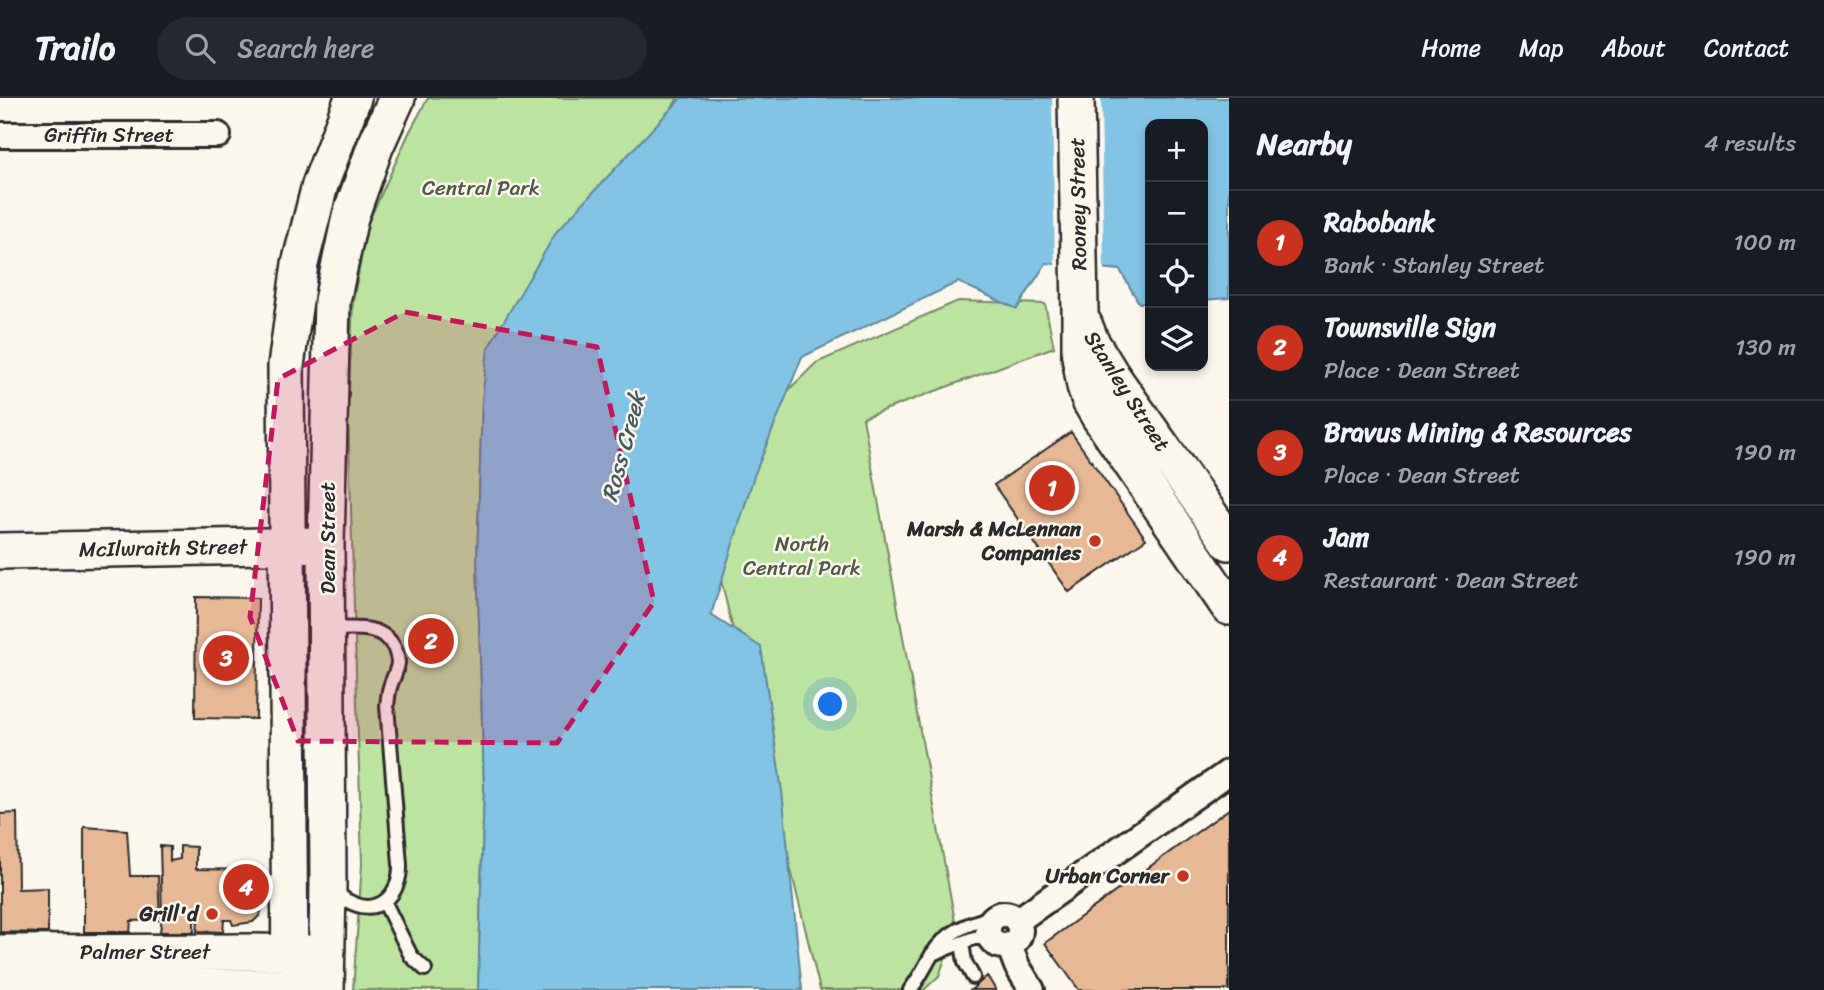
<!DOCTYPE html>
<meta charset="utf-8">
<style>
body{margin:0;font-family:Sriracha,sans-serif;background:#242831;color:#f1f3f6}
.controls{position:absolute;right:21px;top:21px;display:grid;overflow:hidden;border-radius:14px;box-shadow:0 4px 10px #0003}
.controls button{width:63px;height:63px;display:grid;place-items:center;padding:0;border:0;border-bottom:2px solid #363941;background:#171b24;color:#f1f3f6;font:35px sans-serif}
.you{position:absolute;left:831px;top:607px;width:24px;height:24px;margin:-18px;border:5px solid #fff;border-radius:50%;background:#1a73e8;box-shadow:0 0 0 10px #1a73e833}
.badge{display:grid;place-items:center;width:46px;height:46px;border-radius:50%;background:#c8321e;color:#fff;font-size:23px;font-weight:700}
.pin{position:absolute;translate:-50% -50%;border:4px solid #fff;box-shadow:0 2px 7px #0006}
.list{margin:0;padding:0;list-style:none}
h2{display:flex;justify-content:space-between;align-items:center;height:91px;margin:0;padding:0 28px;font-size:30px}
h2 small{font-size:23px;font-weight:400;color:#9ea1a6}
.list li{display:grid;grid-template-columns:46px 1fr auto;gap:21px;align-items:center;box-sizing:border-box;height:105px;padding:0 28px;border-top:2px solid #363941}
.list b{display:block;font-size:26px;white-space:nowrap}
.list p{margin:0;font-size:23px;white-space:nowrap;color:#9ea1a6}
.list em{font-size:23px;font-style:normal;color:#9ea1a6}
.icon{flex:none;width:38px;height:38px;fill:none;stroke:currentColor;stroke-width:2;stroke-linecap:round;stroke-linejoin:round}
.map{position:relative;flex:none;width:1229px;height:892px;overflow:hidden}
header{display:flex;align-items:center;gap:42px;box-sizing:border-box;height:98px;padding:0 35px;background:#171b24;border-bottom:2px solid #363941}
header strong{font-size:33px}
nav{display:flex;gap:38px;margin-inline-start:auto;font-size:24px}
.search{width:490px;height:63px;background:#242831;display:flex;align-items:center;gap:18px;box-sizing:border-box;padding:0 24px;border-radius:38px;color:#9ea1a6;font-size:26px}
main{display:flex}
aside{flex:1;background:#171b24}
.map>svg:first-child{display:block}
.green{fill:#bce39f;stroke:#748765;stroke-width:2}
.water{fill:#83c3e3;stroke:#608699;stroke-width:2}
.pier{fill:#fbf7ec}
.building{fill:#e6b896;stroke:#2b2b2b;stroke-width:2}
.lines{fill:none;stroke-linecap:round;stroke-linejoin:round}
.lane-casing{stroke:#2b2b2b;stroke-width:18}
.street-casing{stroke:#2b2b2b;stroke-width:30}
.secondary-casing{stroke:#2b2b2b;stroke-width:40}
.lane{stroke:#fbf7ec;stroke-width:12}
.street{stroke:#fbf7ec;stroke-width:24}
.secondary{stroke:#fbf7ec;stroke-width:35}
.marked{fill:#c2185b;fill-opacity:0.2;stroke:#c2185b;stroke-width:5;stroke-dasharray:14 9;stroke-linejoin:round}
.poi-dot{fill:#c8321e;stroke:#fbf7ec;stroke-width:2.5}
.labels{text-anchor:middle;stroke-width:5;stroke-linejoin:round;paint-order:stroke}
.street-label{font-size:21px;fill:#2b2b2b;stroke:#fbf7ec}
.park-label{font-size:21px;fill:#4f5948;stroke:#fbf7ec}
.poi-label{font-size:21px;font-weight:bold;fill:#2b2b2b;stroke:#fbf7ec;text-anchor:end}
.water-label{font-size:23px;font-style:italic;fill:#455962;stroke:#fbf7ec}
</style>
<header>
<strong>Trailo</strong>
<div class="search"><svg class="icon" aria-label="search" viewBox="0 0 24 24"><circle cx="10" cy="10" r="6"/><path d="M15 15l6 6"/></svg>Search here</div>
<nav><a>Home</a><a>Map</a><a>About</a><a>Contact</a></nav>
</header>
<main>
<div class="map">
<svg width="1229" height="892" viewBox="0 0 1229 892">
<rect width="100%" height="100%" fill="#fbf7ec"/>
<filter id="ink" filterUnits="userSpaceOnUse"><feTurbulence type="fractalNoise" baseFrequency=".0143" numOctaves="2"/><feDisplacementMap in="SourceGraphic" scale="14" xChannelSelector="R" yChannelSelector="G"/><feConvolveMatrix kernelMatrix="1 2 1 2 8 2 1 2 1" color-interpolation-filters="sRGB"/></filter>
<g filter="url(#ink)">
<path class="green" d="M428 0H678L482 302 477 461 484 689 478 892H353L362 766 348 314 353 204 368 125 409 35Z
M958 203 1045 206 1054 249 863 320 956 829 939 878 924 892H820L713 449 768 312 816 265Z"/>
<path class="water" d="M681 0H1229V200L1203 202V26H1150V205H1139L1120 172 1046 165 1017 211 958 184 802 259 754 378 711 517 761 549 782 693 802 892H478L484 689 477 461 482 302 488 250 557 133Z"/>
<path class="pier" d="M1052 0H1101L1104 174 1055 170Z"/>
<path class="building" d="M1071 334 1146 441 1069 494 994 387Z
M196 499 258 500 256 621 195 620Z
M1229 711V892H1079L1045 845Z
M17 715 18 791 48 790V835L0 834V716Z
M84 729 127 732 130 778H158L160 822 131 823 130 834H84Z
M160 748 170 749V763L180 761V748L196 749V771L259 772 258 796H265L260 817 253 824 233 827 231 822H224L223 834 197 833 198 823H194V834H160L162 819Z
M987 878 996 892H971Z"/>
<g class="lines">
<defs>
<path id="lane" d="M328 531C351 531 381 525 394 549 396 554 398 560 398 565 397 573 393 580 391 586 388 594 388 601 387 608L400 766C401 797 378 820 348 803 343 801 339 796 334 792
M385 805 411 858 425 871
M962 845 965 864 973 879
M932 856 974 840H991
M910 892C919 881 924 870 931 858 946 833 969 825 996 818"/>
<path id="street" d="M0 37H218
M988 832a16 16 0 1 1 32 0a16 16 0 1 1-32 0Z
M1017 823 1229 674
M1009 847 1017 868 1032 892"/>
<path id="secondary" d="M1076 0 1080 212V258L1085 288 1090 303 1099 318 1229 509
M1084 226 1091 244 1112 278 1229 444
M0 453 311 447
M0 855 254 854 315 855
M0 885 312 890
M290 892 286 268 300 166 320 87 353 0
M326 892 328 787 326 447 332 203 350 119 375 49 397 0"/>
</defs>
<use href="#lane" class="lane-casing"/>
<use href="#street" class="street-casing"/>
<use href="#secondary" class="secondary-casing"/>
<use href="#lane" class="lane"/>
<use href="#street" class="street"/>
<use href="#secondary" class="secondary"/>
</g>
</g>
<path class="marked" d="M405 214 597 249 654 504 557 645 298 643 250 519 278 281Z"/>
<g class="poi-dot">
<circle cx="1095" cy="443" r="7"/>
<circle cx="1183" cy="778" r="7"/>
<circle cx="212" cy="816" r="7"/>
</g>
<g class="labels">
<g class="street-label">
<text x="109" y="44">Griffin Street</text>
<text transform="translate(1078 106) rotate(-91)" y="7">Rooney Street</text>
<text transform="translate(1127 293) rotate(57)" y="7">Stanley Street</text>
<text transform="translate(328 440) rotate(-90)" y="7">Dean Street</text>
<text transform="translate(163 450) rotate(-1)" y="7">McIlwraith Street</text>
<text x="145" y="861">Palmer Street</text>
</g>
<g class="park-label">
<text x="481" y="97">Central Park</text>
<text x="802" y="453">North<tspan x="802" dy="24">Central Park</tspan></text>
</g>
<g class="poi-label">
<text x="1081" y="438">Marsh &amp; McLennan<tspan x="1081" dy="24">Companies</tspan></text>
<text x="1169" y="785">Urban Corner</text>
<text x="198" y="823">Grill'd</text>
</g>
<g class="water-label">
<text transform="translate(623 349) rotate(-75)" y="8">Ross Creek</text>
</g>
</g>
</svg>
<div class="controls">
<button>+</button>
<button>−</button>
<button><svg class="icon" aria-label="locate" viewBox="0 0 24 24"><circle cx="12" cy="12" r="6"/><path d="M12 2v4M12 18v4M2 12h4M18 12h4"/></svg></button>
<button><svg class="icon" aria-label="layers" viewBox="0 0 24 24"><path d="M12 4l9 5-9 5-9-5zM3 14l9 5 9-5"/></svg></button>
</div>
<div class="you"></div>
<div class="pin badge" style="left:1052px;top:390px">1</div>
<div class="pin badge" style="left:431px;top:543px">2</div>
<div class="pin badge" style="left:226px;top:560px">3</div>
<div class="pin badge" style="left:246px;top:789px">4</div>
</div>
<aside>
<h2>Nearby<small>4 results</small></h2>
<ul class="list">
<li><span class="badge">1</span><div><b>Rabobank</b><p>Bank · Stanley Street</p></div><em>100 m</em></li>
<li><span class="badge">2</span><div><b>Townsville Sign</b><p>Place · Dean Street</p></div><em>130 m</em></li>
<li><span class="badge">3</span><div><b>Bravus Mining &amp; Resources</b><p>Place · Dean Street</p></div><em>190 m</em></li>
<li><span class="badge">4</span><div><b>Jam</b><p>Restaurant · Dean Street</p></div><em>190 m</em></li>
</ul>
</aside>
</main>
